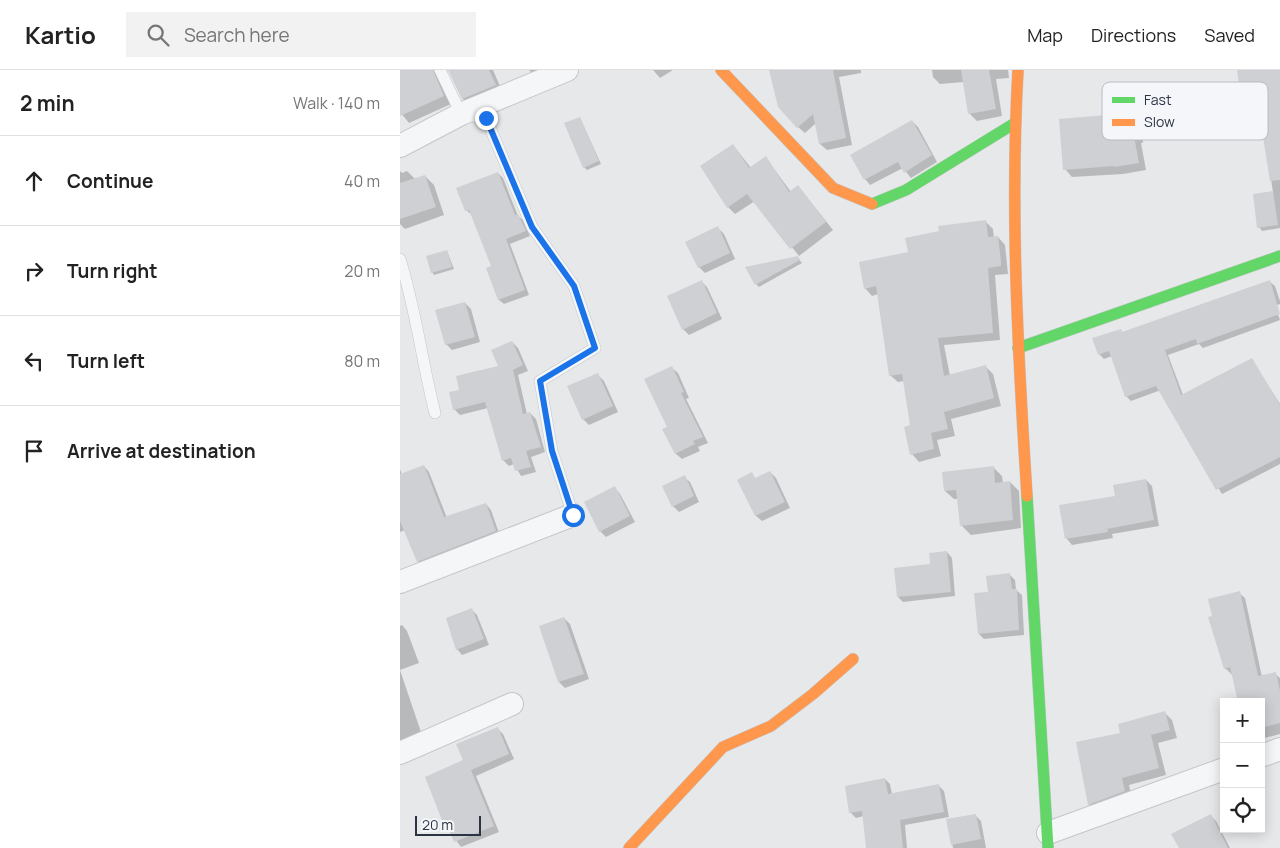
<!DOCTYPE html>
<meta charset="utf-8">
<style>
body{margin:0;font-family:Manrope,sans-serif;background:#f2f2f2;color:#222}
.controls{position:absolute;right:15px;bottom:15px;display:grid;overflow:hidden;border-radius:0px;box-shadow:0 2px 12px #0003}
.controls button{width:45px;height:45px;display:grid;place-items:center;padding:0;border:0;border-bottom:1px solid #e0e0e0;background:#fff;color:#222;font:25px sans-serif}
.scale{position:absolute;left:15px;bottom:12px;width:66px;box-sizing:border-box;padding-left:5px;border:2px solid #2b3445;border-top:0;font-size:14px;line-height:18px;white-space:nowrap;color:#2b3445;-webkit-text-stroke:4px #f4f6f9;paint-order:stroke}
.stop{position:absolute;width:15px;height:15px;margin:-11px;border:4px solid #1a73e8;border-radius:50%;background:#fff}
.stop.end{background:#1a73e8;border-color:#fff;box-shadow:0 1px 5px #0008}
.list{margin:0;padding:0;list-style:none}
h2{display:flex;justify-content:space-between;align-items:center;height:65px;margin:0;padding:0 20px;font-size:21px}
h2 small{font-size:16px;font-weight:400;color:#767676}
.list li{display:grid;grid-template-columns:32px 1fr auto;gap:15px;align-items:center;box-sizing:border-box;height:90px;padding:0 20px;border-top:1px solid #e0e0e0}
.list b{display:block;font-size:19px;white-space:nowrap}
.list em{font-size:16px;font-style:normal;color:#767676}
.icon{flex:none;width:28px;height:28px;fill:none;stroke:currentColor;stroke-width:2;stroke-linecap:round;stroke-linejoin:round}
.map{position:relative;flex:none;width:880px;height:778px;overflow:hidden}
header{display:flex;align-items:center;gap:30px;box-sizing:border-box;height:70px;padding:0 25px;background:#fff;border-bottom:1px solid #e0e0e0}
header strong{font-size:24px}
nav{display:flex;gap:28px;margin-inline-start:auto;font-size:18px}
.search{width:350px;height:45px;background:#f2f2f2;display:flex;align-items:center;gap:12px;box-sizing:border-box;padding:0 18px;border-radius:0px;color:#767676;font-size:19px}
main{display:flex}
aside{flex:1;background:#fff}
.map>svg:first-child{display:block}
.shadow{fill:#0003}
.building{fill:#ced0d3}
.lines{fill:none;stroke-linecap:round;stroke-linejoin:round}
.lane-casing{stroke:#c4c6c8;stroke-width:12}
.street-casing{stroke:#c4c6c8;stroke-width:24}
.fast-casing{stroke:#c4c6c8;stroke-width:12}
.slow-casing{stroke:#c4c6c8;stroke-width:12}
.lane{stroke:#f5f6f7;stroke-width:11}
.street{stroke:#f5f6f7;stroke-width:22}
.fast{stroke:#63d668;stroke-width:11}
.slow{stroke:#ff974d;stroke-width:11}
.route{stroke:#1a73e8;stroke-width:6}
.key{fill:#f4f6f9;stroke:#b8bcc3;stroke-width:1}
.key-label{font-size:14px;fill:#2b3445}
</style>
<header>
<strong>Kartio</strong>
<div class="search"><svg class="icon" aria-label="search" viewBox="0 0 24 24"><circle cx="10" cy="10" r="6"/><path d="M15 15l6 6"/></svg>Search here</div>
<nav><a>Map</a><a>Directions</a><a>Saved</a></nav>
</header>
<main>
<aside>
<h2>2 min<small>Walk · 140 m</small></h2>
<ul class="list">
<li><svg class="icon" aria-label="ahead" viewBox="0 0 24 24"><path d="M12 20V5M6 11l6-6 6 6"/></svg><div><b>Continue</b></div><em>40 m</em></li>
<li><svg class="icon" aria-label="right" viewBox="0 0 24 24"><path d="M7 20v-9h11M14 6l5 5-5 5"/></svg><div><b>Turn right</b></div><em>20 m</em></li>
<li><svg class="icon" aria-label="left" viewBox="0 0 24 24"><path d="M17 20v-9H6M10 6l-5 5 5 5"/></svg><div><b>Turn left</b></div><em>80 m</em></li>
<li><svg class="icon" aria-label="arrive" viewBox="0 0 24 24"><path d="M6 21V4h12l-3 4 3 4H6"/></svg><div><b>Arrive at destination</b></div></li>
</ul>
</aside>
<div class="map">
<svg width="880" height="778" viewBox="0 0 880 778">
<rect width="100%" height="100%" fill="#e6e8ea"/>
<path class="shadow" d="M0 0H93L103 23 71 37 63 29 50 0 44 1 51 34 9 53 0 42Z
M129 0H156L136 8Z
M253 0H273L260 8Z
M370 0H461V3L439 7 452 75 427 80 420 74 416 53 405 63 398 57Z
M532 0H608L609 8 596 9 602 46 577 51 570 44 564 12 540 14 533 7Z
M838 0H880V158L862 161 859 157 873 122 861 46 848 48 845 44Z
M706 46 712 52 734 50 742 57 743 73H741L746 100 723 104 672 107 665 99Z
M180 48 201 94 187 100 184 97Z
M512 51 518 57 537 92 511 108 503 98 470 115 465 109Z
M333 75 351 98 366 88 391 122 398 116 433 160 399 186 355 131 335 144 328 137Z
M0 101 2 103 7 101 15 109 25 106 34 115 44 145 5 159 0 154Z
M98 103 103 108 118 146 123 150 130 166 110 174 129 225 104 234 99 230 88 198 93 197 72 145 66 140Z
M586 152 593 159 594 168 598 167 605 175 608 204 595 205 600 270 544 275 550 306 585 296 593 304 601 336 551 349 555 366 537 370 541 386 519 392 512 384V356L504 311 498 312 490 305 478 224 472 226 465 218 509 183Z
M318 158 324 164 335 189 305 203 299 197Z
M47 181 54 199 34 205 32 202Z
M398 188 402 193 359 217 356 214Z
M301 211 307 217 322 249 289 265 283 259Z
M870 212 875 216 880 231V234L875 236 880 250 803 278 799 274 768 285 783 325 852 290 880 334V394L822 424 761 320 731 331 726 326 712 286 704 289 700 285 694 269 720 260 723 263Z
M65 233 71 239 80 272 52 280 46 274Z
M112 272 118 278 128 301 118 305 127 344 130 343 136 349 145 382 131 387 136 402 121 406 114 394 109 396 103 390 88 338 60 345 54 339 60 321 99 297Z
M272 298 278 303 289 328 286 329 308 373 298 377 300 381 282 389 276 384 264 360 268 357Z
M198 305 204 311 218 342 189 355 183 349Z
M24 396 29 402 47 448 86 434 91 440 100 466 23 496 18 491 5 460 0 462V399L2 405Z
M593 397 602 406 603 413 610 412 619 421 621 458 571 465 562 456 559 429H554L545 421Z
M370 402 376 408 390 438 362 451 356 446 351 404 356 409Z
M284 407 290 412 299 432 279 442 273 436Z
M746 410 752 416 759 456 712 464 713 468 672 475 667 469 661 436 716 427Z
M215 418 220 424 235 452 206 467 200 461Z
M547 482 552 488 555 526 503 532 498 527Z
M610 505 615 510 616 520 622 525 624 565 584 569 579 564 590 523Z
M839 523 845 528 862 607 875 604 880 608V664L861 669V632L825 598 810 548 814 547Z
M71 539 77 545 89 575 62 585 57 579 51 564Z
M164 548 170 554 189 609 165 618 159 612 140 557Z
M2 555 7 561 19 593 0 600V556Z
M0 600 22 665 0 673Z
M765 643 772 650 777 668 758 673 766 705 729 715 732 728 696 741 689 734 722 664Z
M97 658 103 664 114 689 76 706 99 762 61 777 46 757 65 691Z
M485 709 490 714 492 724 539 716 544 721 549 747 505 755 507 778H468L464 746 456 748 451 743 446 717Z
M575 745 581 751 586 778H553L548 750Z
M810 745 816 751 830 778H798Z"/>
<path class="building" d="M0 0H33L44 26 0 46Z
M48 0H89L96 15 62 29Z
M369 0H433L446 68 419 74 413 44 397 58 378 37Z
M561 0H589L596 39 568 44Z
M837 0H880V110L870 111 859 42 843 45Z
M707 45V51L735 48 736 66H734L739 93 714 97V96L663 100 659 49Z
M180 47 199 91 183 98 164 53Z
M512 50 532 85 504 103 498 92 464 110 450 85Z
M333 74 349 98 366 86 389 122 398 115 426 152 390 179 347 124 327 138 300 96Z
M98 102 115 145 118 144 126 161 106 169 125 220 98 230 86 198 91 196 69 140 65 141 56 118Z
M25 105 36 137 0 149V113Z
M873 121 878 155 857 158 853 124Z
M586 150 588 167 598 166 601 192V196L588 198 593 263 538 268 544 306 586 295 594 328 544 342 548 359 531 363 534 379 510 385 504 357 510 355 502 304 489 306 476 216 464 219 459 192 508 182 505 168 539 161 538 156Z
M318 156 330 183 298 198 285 172Z
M47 180 52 197 31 203 26 186Z
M398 186 400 190 355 215 345 197Z
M302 210 317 243 282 260 267 226Z
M870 210 880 244 797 274 796 269 765 280 781 325 852 288 880 335V387L816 420 756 316 725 327 709 281 698 285 692 268 721 259 722 262Z
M65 232 75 267 45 275 35 240Z
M112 271 123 295 113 300 123 344 130 342 141 377 126 381 131 397 115 401 111 388 102 391 85 332 53 340 49 322 59 320 56 306 98 296 91 280Z
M272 296 284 322 281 323 303 367 293 371 295 374 275 384 262 359 267 357 244 309Z
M198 303 213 336 182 350 167 316Z
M24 395 44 447 86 433 96 461 17 492 0 451V404Z
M594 396 595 413 610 411 613 450 560 456 556 420 544 421 542 402Z
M370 401 385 432 355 446 337 410 352 402 355 408Z
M285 405 294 426 272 437 262 416Z
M746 409 754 450 707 459 708 462 665 469 659 435 715 426 713 415Z
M215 416 230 446 199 462 184 432Z
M547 481 551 522 497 527 494 498 530 494 529 483Z
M610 503 612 519H617L619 560 578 564 574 523 588 522 586 506Z
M840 521 858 606 876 602 880 621V653L861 658V632H838L830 597 824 599 808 547 812 546 808 529Z
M72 538 84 569 56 580 46 548Z
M164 547 184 604 158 612 139 556Z
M765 641 770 660 751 665 759 698 722 708 725 721 688 735 676 672 720 663 718 654Z
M98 657 109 684 71 700 94 756 54 772 48 757 45 758 25 707 63 690 56 674Z
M485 708 488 724 539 714 544 742 500 750 503 778H466L462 741 449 743 445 716Z
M576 744 581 769 551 775 546 749Z
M811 744 828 778H779L771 764Z"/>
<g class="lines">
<defs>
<path id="lane" d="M40 0 61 44 86 48 132 157 174 216 195 278 140 311 152 381 173 445
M0 189C16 240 22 292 35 343"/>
<path id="street" d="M0 76 61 44 167 0
M0 512 173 445
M0 683 112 634
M861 686 880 679
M648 763 824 699"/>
<path id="fast" d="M472 134 506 120 615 53
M618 278 880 186
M627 426 648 778"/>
<path id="slow" d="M321 0 433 118 472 134
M618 0C610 142 618 285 627 426
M229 778 323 677 371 656 413 624 453 589"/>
</defs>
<use href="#lane" class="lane-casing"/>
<use href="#street" class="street-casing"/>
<use href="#fast" class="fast-casing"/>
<use href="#slow" class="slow-casing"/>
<use href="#lane" class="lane"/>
<use href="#street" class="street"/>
<use href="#fast" class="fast"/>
<use href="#slow" class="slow"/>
</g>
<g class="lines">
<path class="route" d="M86 48 132 157 174 216 195 278 140 311 152 381 173 445"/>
</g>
<rect x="702" y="12" width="166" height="58" rx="8" class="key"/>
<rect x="712" y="27" width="23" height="6" fill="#63d668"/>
<rect x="712" y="49" width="23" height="7" fill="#ff974d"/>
<g class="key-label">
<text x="744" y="35">Fast</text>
<text x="744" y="57">Slow</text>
</g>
</svg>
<div class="controls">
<button>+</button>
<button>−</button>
<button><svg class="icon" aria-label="locate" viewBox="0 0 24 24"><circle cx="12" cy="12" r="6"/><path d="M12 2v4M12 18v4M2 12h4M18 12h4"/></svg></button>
</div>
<div class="scale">20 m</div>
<div class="stop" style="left:173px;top:445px"></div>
<div class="stop end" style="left:86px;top:48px"></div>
</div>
</main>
